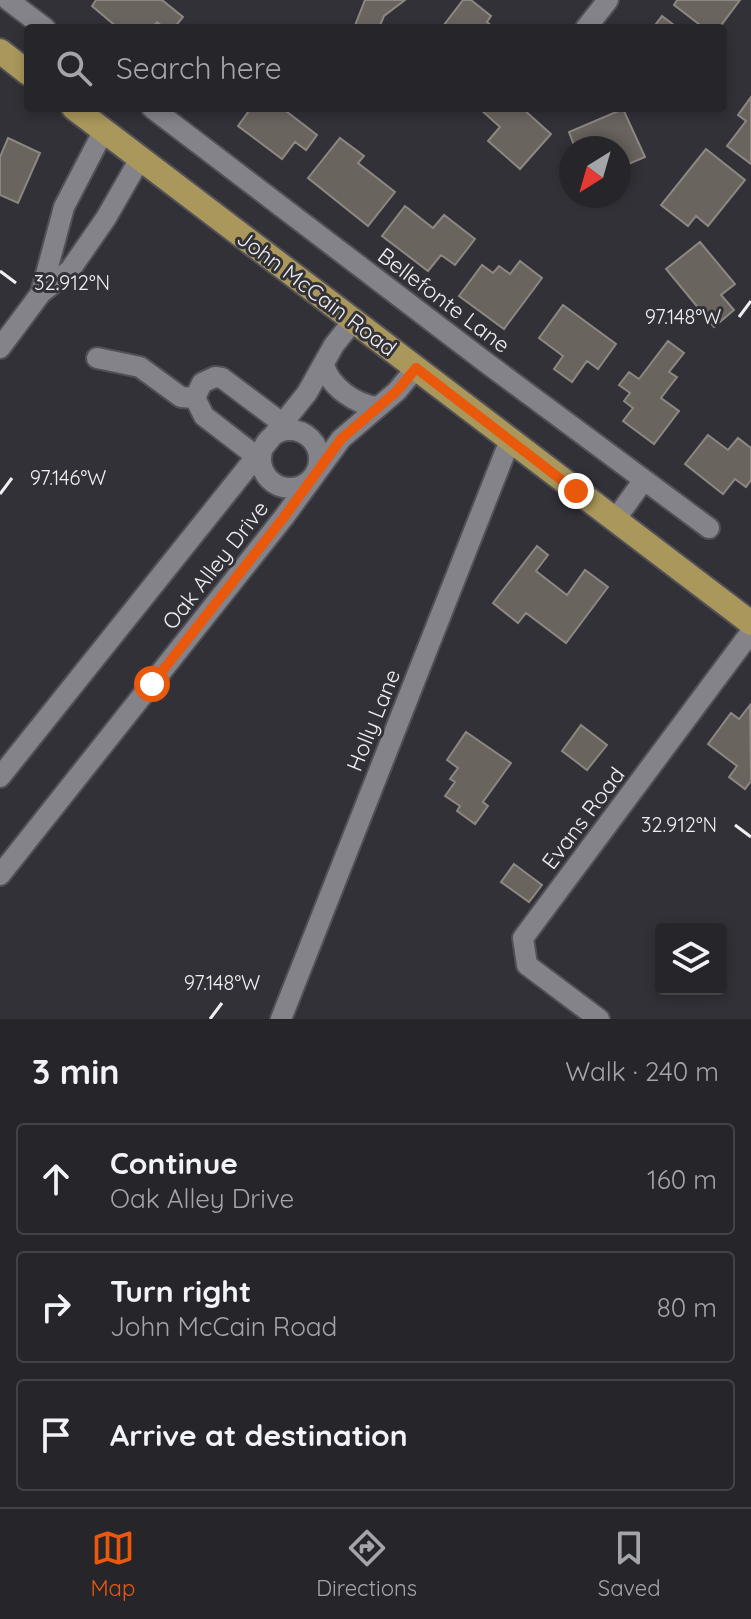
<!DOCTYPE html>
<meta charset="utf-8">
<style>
body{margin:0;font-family:Quicksand,sans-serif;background:#323136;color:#f1f3f6}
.controls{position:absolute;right:24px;bottom:24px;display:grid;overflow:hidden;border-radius:8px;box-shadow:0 4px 12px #0003}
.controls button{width:72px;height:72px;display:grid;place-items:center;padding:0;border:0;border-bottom:2px solid #424247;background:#26252a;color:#f1f3f6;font:40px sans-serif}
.compass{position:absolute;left:559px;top:136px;width:72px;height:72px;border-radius:50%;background:#26252a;box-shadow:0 4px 12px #0003;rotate:217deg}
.stop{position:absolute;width:24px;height:24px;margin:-18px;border:6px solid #ea580c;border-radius:50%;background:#fff}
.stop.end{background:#ea580c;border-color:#fff;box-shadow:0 2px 8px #0008}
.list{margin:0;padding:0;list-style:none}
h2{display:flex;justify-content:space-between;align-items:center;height:104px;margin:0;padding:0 32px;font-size:34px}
h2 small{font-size:26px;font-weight:400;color:#a4a5a8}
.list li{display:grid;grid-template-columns:52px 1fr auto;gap:24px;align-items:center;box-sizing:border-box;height:112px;margin:0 16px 16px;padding:0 16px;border:2px solid #424247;border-radius:8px}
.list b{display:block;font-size:30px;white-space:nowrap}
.list p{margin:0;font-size:26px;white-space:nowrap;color:#a4a5a8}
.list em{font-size:26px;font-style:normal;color:#a4a5a8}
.icon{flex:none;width:44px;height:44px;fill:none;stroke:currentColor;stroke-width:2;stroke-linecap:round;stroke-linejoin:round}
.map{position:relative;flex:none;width:751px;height:1019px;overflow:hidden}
.search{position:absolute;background:#26252a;box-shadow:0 4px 12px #0003;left:24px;right:24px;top:24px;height:88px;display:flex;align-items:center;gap:20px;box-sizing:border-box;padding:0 28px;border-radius:8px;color:#a4a5a8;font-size:30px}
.sheet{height:488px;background:#26252a}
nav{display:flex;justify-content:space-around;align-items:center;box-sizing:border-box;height:112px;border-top:2px solid #424247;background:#26252a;font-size:22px;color:#a4a5a8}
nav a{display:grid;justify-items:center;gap:4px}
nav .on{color:#ea580c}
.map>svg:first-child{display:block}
.building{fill:#6a645f;stroke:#8d8782;stroke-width:2}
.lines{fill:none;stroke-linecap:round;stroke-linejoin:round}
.minor-casing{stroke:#515056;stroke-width:24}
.major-casing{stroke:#515056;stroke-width:28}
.minor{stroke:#84838a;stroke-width:20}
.major{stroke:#a9975b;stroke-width:24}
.route{stroke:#ea580c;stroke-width:10}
.ticks{fill:none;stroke:#efeef2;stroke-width:3}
.labels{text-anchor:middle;stroke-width:6;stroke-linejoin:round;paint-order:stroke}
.street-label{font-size:22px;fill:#efeef2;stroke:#323138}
.ticks-label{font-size:20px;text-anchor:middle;fill:#efeef2;stroke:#323138;stroke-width:6;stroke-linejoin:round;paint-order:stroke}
</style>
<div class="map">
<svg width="751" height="1019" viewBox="0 0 751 1019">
<rect width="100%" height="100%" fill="#323138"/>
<path class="building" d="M96 0H162L183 17 174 28H165L157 22 152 28H118L92 6Z
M365 0H405L384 16 379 28H354Z
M463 0H471L491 16 487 22 494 28H447L444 25Z
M677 0H740L719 28H704L674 5Z
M662 16 678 28H653Z
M751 97V164L727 146 746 121 738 115Z
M251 108H282L317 135 306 150 295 142 282 159 238 126Z
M479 108H522L551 134 520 169 488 141 500 127Z
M623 109 645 157 619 168V148H575L569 132Z
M8 138 40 153 18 203 0 195V157Z
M340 138 364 156 358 163 395 192 368 226 308 178Z
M706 149 745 180 708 226 696 216 688 226 661 205Z
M405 206 433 228 444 215 475 239 455 265 441 255 428 271 382 236Z
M700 242 735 284 721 295 734 310 714 327 666 269Z
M520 261 542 278 504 329 459 296 482 265 493 273 499 266 510 274Z
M563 305 616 344 598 369 587 361 572 382 554 369 563 356 539 338Z
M668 341 684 353 669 372 677 377 661 398 679 411 654 444 623 421 633 408 624 401 630 393 619 385 629 372 639 379Z
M708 435 728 450 738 438 751 448V480L746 487 735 479 723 494 685 464Z
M537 546 548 555 536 571 567 595 585 570 608 587 566 643 526 613 518 623 493 603Z
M750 705 751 781 745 789 729 777 737 766 708 744 731 713 739 719Z
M581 725 607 745 587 770 562 751Z
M466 732 511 763 483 802 488 806 475 824 457 811 460 806 445 796 455 782 450 779 458 768 447 760Z
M514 864 542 885 529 902 501 882Z"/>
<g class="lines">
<defs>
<path id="minor" d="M8 0 45 28
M586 28 608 0
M152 108 488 364 709 528
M41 293 64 207 104 130
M0 348 41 293 70 270 106 218 141 157
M97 358 140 367 181 397 195 398
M324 365C330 387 355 404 377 407
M261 459a29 29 0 1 1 58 0a29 29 0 1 1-58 0Z
M256 456 204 416 195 398 202 383 215 377 222 378 282 423
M615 520 643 481
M0 777 307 393 334 345 354 320
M0 875 284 517 341 439 397 391 416 368
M281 1019 510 440
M599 1019 527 965 523 938 751 632"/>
<path id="major" d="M0 51 28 73
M74 108 751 623"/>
</defs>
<use href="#minor" class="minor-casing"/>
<use href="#major" class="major-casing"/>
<use href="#minor" class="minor"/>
<use href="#major" class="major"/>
</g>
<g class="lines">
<path class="route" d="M152 684 284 517 341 439 397 391 416 368 576 491"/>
</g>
<path class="ticks" d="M0 271 16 283M739 317 751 301M0 494 12 478M735 825 751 837M210 1019 222 1003"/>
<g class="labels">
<g class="street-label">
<text transform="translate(317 293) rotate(37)" y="8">John McCain Road</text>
<text transform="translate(444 300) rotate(37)" y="8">Bellefonte Lane</text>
<text transform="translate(215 565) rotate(-52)" y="8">Oak Alley Drive</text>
<text transform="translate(373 720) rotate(-68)" y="8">Holly Lane</text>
<text transform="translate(583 818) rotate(-53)" y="8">Evans Road</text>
</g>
</g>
<g class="ticks-label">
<text x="72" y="290">32.912°N</text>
<text x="683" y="324">97.148°W</text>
<text x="68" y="485">97.146°W</text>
<text x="679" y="832">32.912°N</text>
<text x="222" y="990">97.148°W</text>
</g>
</svg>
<div class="controls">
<button><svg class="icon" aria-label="layers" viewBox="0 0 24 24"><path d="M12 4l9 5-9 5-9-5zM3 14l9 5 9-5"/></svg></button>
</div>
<svg class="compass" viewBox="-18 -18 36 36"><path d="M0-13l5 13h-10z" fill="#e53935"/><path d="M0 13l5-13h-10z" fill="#a4a5a8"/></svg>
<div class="stop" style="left:152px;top:684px"></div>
<div class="stop end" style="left:576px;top:491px"></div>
<div class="search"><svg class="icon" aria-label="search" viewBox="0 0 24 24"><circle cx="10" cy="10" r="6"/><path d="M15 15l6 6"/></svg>Search here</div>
</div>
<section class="sheet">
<h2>3 min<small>Walk · 240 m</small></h2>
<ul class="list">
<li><svg class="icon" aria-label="ahead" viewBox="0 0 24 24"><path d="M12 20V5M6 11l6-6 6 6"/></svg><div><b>Continue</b><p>Oak Alley Drive</p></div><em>160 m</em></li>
<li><svg class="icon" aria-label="right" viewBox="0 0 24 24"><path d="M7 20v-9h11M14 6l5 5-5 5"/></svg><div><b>Turn right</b><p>John McCain Road</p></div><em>80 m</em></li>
<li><svg class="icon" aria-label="arrive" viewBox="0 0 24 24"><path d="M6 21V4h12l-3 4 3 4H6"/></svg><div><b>Arrive at destination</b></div></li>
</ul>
</section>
<nav>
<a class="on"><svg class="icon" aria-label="map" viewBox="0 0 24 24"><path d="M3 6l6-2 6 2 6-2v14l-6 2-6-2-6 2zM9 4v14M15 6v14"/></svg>Map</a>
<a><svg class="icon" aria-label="directions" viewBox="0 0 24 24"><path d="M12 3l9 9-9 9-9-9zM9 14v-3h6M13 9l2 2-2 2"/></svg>Directions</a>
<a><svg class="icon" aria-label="saved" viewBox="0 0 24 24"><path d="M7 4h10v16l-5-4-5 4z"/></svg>Saved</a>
</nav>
